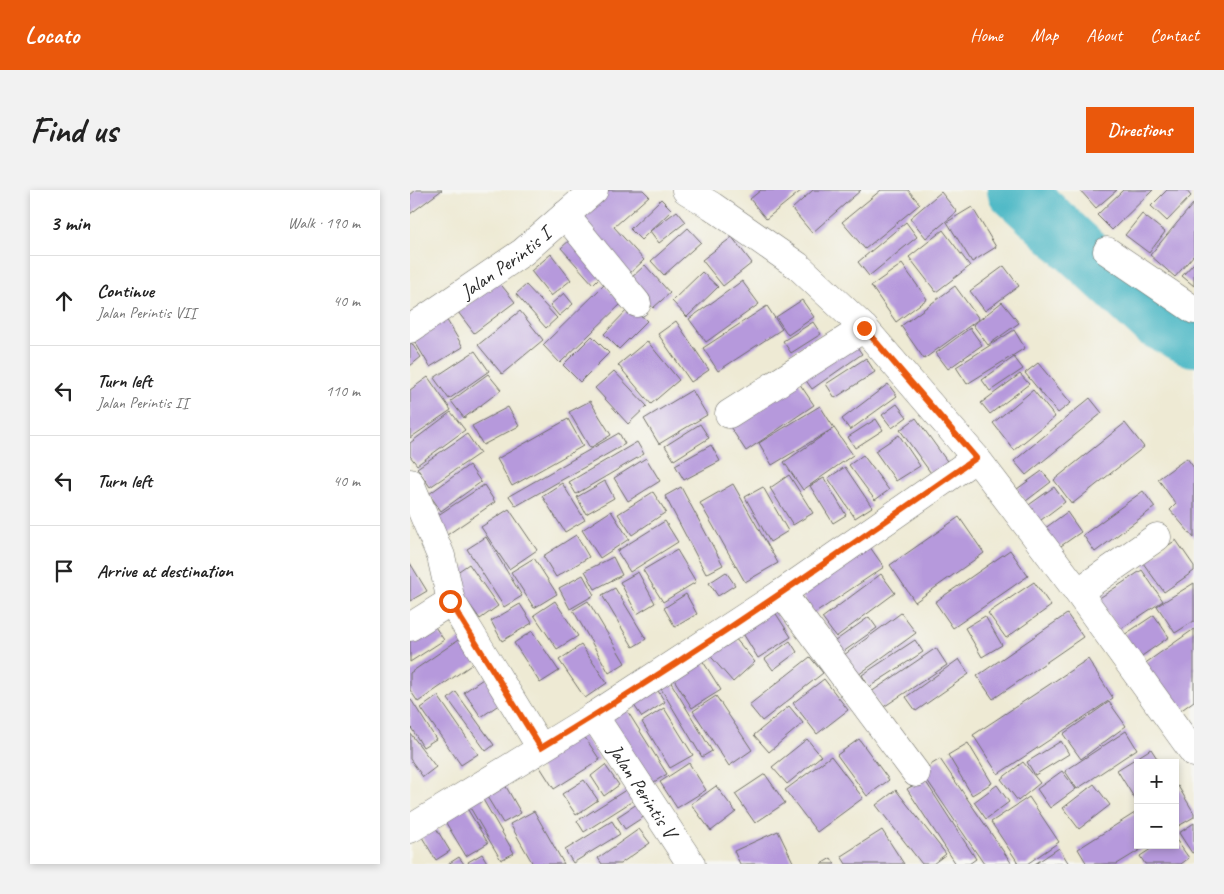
<!DOCTYPE html>
<meta charset="utf-8">
<style>
body{margin:0;font-family:Caveat,sans-serif;background:#f2f2f2;color:#222}
.controls{position:absolute;right:15px;bottom:15px;display:grid;overflow:hidden;border-radius:0px;box-shadow:0 2px 8px #0003}
.controls button{width:45px;height:45px;display:grid;place-items:center;padding:0;border:0;border-bottom:1px solid #e0e0e0;background:#fff;color:#222;font:25px sans-serif}
.stop{position:absolute;width:15px;height:15px;margin:-11px;border:4px solid #ea580c;border-radius:50%;background:#fff}
.stop.end{background:#ea580c;border-color:#fff;box-shadow:0 1px 5px #0008}
.list{margin:0;padding:0;list-style:none}
h2{display:flex;justify-content:space-between;align-items:center;height:65px;margin:0;padding:0 20px;font-size:21px}
h2 small{font-size:16px;font-weight:400;color:#767676}
.list li{display:grid;grid-template-columns:32px 1fr auto;gap:15px;align-items:center;box-sizing:border-box;height:90px;padding:0 20px;border-top:1px solid #e0e0e0}
.list b{display:block;font-size:19px;white-space:nowrap}
.list p{margin:0;font-size:16px;white-space:nowrap;color:#767676}
.list em{font-size:16px;font-style:normal;color:#767676}
.icon{flex:none;width:28px;height:28px;fill:none;stroke:currentColor;stroke-width:2;stroke-linecap:round;stroke-linejoin:round}
.map{position:relative;flex:none;width:784px;height:674px;overflow:hidden;border-radius:0px}
header{display:flex;align-items:center;gap:30px;box-sizing:border-box;height:70px;padding:0 25px;background:#ea580c;color:#fff}
header strong{font-size:24px}
nav{display:flex;gap:28px;margin-inline-start:auto;font-size:18px}
.intro{display:flex;align-items:center;justify-content:space-between;box-sizing:border-box;height:120px;padding:0 30px}
h1{margin:0;font-size:35px}
.button{padding:12px 22px;border-radius:0px;background:#ea580c;color:#fff;font-size:18px;font-weight:700}
main{display:flex;gap:30px;padding:0 30px}
aside{flex:1;background:#fff;border-radius:0px;box-shadow:0 2px 8px #0003}
.map>svg:first-child{display:block}
.lines{fill:none;stroke-linecap:round;stroke-linejoin:round}
.river{stroke:#4ab7c5;stroke-width:56}
.building{fill:#b699dc}
.minor-casing{stroke:#6f6e66;stroke-width:29}
.tertiary-casing{stroke:#6f6e66;stroke-width:29}
.minor{stroke:#fff;stroke-width:28}
.tertiary{stroke:#fff;stroke-width:28}
.route{stroke:#ea580c;stroke-width:6}
.labels{text-anchor:middle;stroke-width:5;stroke-linejoin:round;paint-order:stroke}
.street-label{font-size:20px;fill:#2b2b2b;stroke:#f6f6f2}
</style>
<header>
<strong>Locato</strong>
<nav><a>Home</a><a>Map</a><a>About</a><a>Contact</a></nav>
</header>
<div class="intro"><h1>Find us</h1><a class="button">Directions</a></div>
<main>
<aside>
<h2>3 min<small>Walk · 190 m</small></h2>
<ul class="list">
<li><svg class="icon" aria-label="ahead" viewBox="0 0 24 24"><path d="M12 20V5M6 11l6-6 6 6"/></svg><div><b>Continue</b><p>Jalan Perintis VII</p></div><em>40 m</em></li>
<li><svg class="icon" aria-label="left" viewBox="0 0 24 24"><path d="M17 20v-9H6M10 6l-5 5 5 5"/></svg><div><b>Turn left</b><p>Jalan Perintis II</p></div><em>110 m</em></li>
<li><svg class="icon" aria-label="left" viewBox="0 0 24 24"><path d="M17 20v-9H6M10 6l-5 5 5 5"/></svg><div><b>Turn left</b></div><em>40 m</em></li>
<li><svg class="icon" aria-label="arrive" viewBox="0 0 24 24"><path d="M6 21V4h12l-3 4 3 4H6"/></svg><div><b>Arrive at destination</b></div></li>
</ul>
</aside>
<div class="map">
<svg width="784" height="674" viewBox="0 0 784 674">
<rect width="100%" height="100%" fill="#f6f6f2"/>
<filter id="ink" filterUnits="userSpaceOnUse"><feTurbulence type="fractalNoise" baseFrequency=".02" numOctaves="2"/><feDisplacementMap in="SourceGraphic" scale="10" xChannelSelector="R" yChannelSelector="G"/><feConvolveMatrix kernelMatrix="1 2 1 2 8 2 1 2 1" color-interpolation-filters="sRGB"/></filter>
<filter id="wash" filterUnits="userSpaceOnUse"><feTurbulence type="fractalNoise" baseFrequency=".0096" numOctaves="4" result="noise"/><feDisplacementMap in="SourceGraphic" scale="20" xChannelSelector="R" yChannelSelector="G"/><feGaussianBlur stdDeviation="1.12" result="paint"/><feColorMatrix in="noise" values="0 0 0 0 0 0 0 0 0 0 0 0 0 0 0 0 0 1.4 0 .05"/><feComposite in="paint" operator="in"/></filter>
<g filter="url(#wash)">
<rect width="100%" height="100%" fill="#eeead4"/>
<g class="lines">
<path class="river" d="M605 0 745 130 784 149"/>
</g>
<g id="blocks">
<path class="building" d="M6 0H32L0 24V5Z
M199 0H233L239 6 204 37 234 70 218 85 167 28Z
M351 0H392L356 29 340 9Z
M403 0H451L402 43 382 19Z
M471 0H498L510 14 455 59 432 32Z
M670 0H707L686 18Z
M713 0H743L702 40 687 25Z
M757 0H776L781 6 757 31 741 16Z
M531 2 547 22 516 48 500 28Z
M251 9 262 20 231 50 220 39Z
M783 14 784 65 765 87 740 65Z
M562 17 586 57 562 72 537 32Z
M267 21 276 32 249 53 240 41Z
M732 24 755 42 739 63 715 45Z
M496 32 507 47 459 86 448 72Z
M278 38 291 52 254 85 241 71Z
M533 40 560 76 526 102 499 67Z
M322 47 342 73 313 96 292 70Z
M162 48 194 83 183 94 151 58Z
M141 64 161 90 141 106 121 81Z
M784 73V96L772 86Z
M492 74 517 109 486 132 461 96Z
M235 75 260 103 243 118 219 90Z
M594 76 609 96 575 121 560 101Z
M292 82 308 97 277 127 262 111Z
M88 91 105 112 64 143 48 122Z
M332 91 349 114 296 152 279 129Z
M116 95 147 128 136 138 106 104Z
M194 95 212 113 150 173 133 155Z
M545 96 569 129 514 169 491 136Z
M154 103 163 114 149 126 140 115Z
M392 110 404 127 378 145 366 127Z
M592 112 609 133 578 155 563 135Z
M221 116 237 131 209 159 194 144Z
M357 116 372 139 308 181 293 158Z
M110 121 133 150 92 184 68 155Z
M35 127 53 157 20 177 2 147Z
M266 131 299 180 281 192 248 144Z
M403 132 411 144 381 163 373 151Z
M560 138 572 155 538 179 526 163Z
M604 140 615 158 557 194 546 177Z
M182 146 199 163 170 192 153 175Z
M440 147 452 164 402 199 390 182Z
M0 151 11 167 0 176Z
M237 151 269 190 241 214 208 175Z
M65 161 79 181 39 209 24 188Z
M604 167 613 179 580 201 572 190Z
M456 168 465 182 425 208 416 194Z
M628 173 661 213 648 223 615 183Z
M204 181 237 216 218 234 185 198Z
M78 184 91 200 54 228 41 211Z
M383 184 404 215 336 261 315 229Z
M610 184 619 194 580 224 571 213Z
M18 187 41 220 0 248V200Z
M478 194 487 206 440 240 432 229Z
M282 200 297 225 249 254 234 229Z
M623 200 645 227 604 260 583 233Z
M680 208 692 223 616 285 604 271Z
M180 211 201 245 180 258 159 222Z
M487 214 497 227 482 238 472 225Z
M410 216 424 238 362 275 349 253Z
M98 217 109 236 73 255 62 236Z
M41 222 55 240 7 275 0 266V253Z
M506 228 539 274 523 286 490 240Z
M158 229 173 256 102 296 87 269Z
M466 229 473 240 445 258 438 247Z
M715 233 734 257 662 314 644 290Z
M290 234 299 248 264 270 255 256Z
M424 238 443 265 393 300 374 272Z
M209 243 215 254 106 316 99 306Z
M57 244 70 263 20 297 7 278Z
M489 245 510 276 486 291 465 261Z
M227 252 234 264 166 304 159 292Z
M301 255 310 271 274 290 265 275Z
M453 265 479 300 465 310 439 275Z
M236 268 250 291 218 311 204 288Z
M777 268 784 278V348L760 320 766 314 748 289Z
M59 275 71 292 31 321 19 304Z
M435 277 462 317 445 328 418 288Z
M632 281 641 292 616 311 607 299Z
M379 285 403 323 383 335 360 298Z
M414 288 436 325 423 333 400 296Z
M195 291 204 308 176 324 167 307Z
M152 293 175 330 155 342 132 306Z
M323 294 368 373 335 392 290 313Z
M74 295 85 312 37 345 25 327Z
M271 297 313 375 296 384 255 306Z
M353 297 378 341 360 352 335 307Z
M644 297 655 312 627 333 616 317Z
M733 301 745 317 685 362 673 345Z
M243 302 256 322 222 345 208 324Z
M99 319 127 360 99 379 71 337Z
M201 321 219 349 190 368 172 340Z
M657 322 671 342 648 358 634 339Z
M549 327 574 363 505 412 480 375Z
M255 331 268 352 220 382 207 361Z
M166 345 179 367 146 387 133 366Z
M76 347 112 406 94 417 57 359Z
M455 350 474 377 404 424 386 397Z
M766 350 784 376V381L754 402 733 373Z
M267 360 286 392 253 412 233 380Z
M600 360 618 386 543 438 525 412Z
M203 367 212 385 185 399 175 381Z
M124 368 147 404 124 418 101 382Z
M0 373 17 401 0 411Z
M59 374 88 416 70 429 40 387Z
M732 380 753 411 709 440 688 409Z
M228 382 245 413 227 424 210 392Z
M316 382 325 395 308 406 299 393Z
M471 384 485 403 426 447 412 428Z
M173 385 184 405 160 419 149 398Z
M624 392 641 416 596 448 578 423Z
M784 393V431L765 443 747 416Z
M205 398 236 449 223 457 192 405Z
M276 404 287 424 265 437 254 418Z
M145 411 168 446 147 459 124 425Z
M178 411 215 473 199 483 163 420Z
M110 414 122 433 92 451 81 431Z
M361 416 381 447 348 468 329 437Z
M491 423 506 443 448 485 434 465Z
M657 424 673 447 583 509 567 486Z
M744 425 759 447 729 468 714 445Z
M575 426 592 455 572 467 555 438Z
M459 427 467 438 433 462 425 451Z
M19 428 34 450 0 472V441Z
M784 439V511L762 527 727 479Z
M122 441 149 481 130 493 104 453Z
M319 441 345 472 323 492 296 461Z
M51 448 67 471 8 512 0 500V483Z
M505 450 513 462 459 497 452 485Z
M380 451 387 462 363 480 355 469Z
M171 455 197 493 175 508 149 470Z
M526 458 537 475 472 518 461 502Z
M287 462 311 500 282 518 258 480Z
M400 467 413 483 352 531 339 515Z
M549 469 559 484 506 521 496 507Z
M678 469 703 508 588 584 563 545Z
M254 481 302 561 292 567 244 487Z
M76 487 93 512 71 527 54 502Z
M414 489 438 520 407 544 383 513Z
M243 493 255 512 232 527 219 508Z
M46 502 84 555 76 561 38 509Z
M28 506 68 564 51 575 11 518Z
M306 506 342 560 319 576 283 521Z
M0 508 26 549 13 557 0 536Z
M211 511 257 584 239 595 193 522Z
M699 512 716 536 671 569 653 544Z
M379 516 393 533 359 562 344 545Z
M254 518 283 565 260 578 232 532Z
M168 537 190 570 144 599 123 566Z
M716 541 727 559 667 599 655 581Z
M0 543 26 577 13 587 0 569Z
M397 549 411 566 377 594 362 577Z
M449 549 479 590 457 606 427 565Z
M651 551 659 564 625 585 617 572Z
M558 553 582 593 562 605 538 565Z
M741 559 750 573H728V614L707 580Z
M421 566 453 608 407 642 375 600Z
M530 569 602 674H574L511 581Z
M613 572 630 593 608 611 591 589Z
M279 573 296 600 267 618 250 592Z
M195 575 209 595 194 606 181 586Z
M652 581 666 599 640 618 627 599Z
M355 584 375 613 345 633 325 604Z
M90 586 111 623 93 633 71 597Z
M514 589 566 669 559 674H546L497 599Z
M174 590 188 610 166 625 152 604Z
M684 594 700 615 669 639 653 618Z
M587 595 599 612 576 629 564 612Z
M222 596 229 607 174 642 167 631Z
M306 596 326 622 301 641 281 614Z
M768 596 784 623V627L765 638V598Z
M486 600 536 664 523 674H512L466 615Z
M68 601 104 663 91 670 55 609Z
M619 607 649 652 617 674H609L581 632Z
M52 610 78 653 56 666 30 623Z
M227 614 235 626 215 639 207 627Z
M124 621 154 674H123L100 634Z
M728 621V655H738L707 674H677L668 659Z
M21 630 40 661 26 670 7 639Z
M202 631 210 644 163 673 155 660Z
M784 633V662L782 663 769 643Z
M229 639 240 653 210 674H192L188 668Z
M472 640 494 674H436L431 666Z
M368 641 384 674H330L324 661Z
M765 648 779 668 771 674H735L730 666 747 655H765Z
M649 658 659 674H625Z
M72 664 78 674H59L58 672Z
M49 667 54 674H38Z
M421 668 425 674H411Z"/>
</g>
</g>
<g filter="url(#ink)">
<use href="#blocks" fill-opacity="0" stroke="#6f6e66" stroke-width="1"/>
<g class="lines">
<defs>
<g id="minor">
<path d="M155 25 227 113"/>
<path d="M697 61 784 120"/>
<path id="s1" d="M0 139 113 62 184 0"/>
<path d="M319 224 454 138"/>
<path d="M0 293 31 366 41 411 131 558"/>
<path d="M668 402 747 347"/>
<path d="M372 403 506 583"/>
<path d="M0 437 41 411"/>
<path id="s2" d="M184 526 281 674"/>
<path d="M0 639 184 526 372 403 566 268"/>
</g>
<path id="tertiary" d="M276 0 302 16 388 76 454 138 566 268 668 402 784 563"/>
</defs>
<use href="#minor" class="minor-casing"/>
<use href="#tertiary" class="tertiary-casing"/>
<use href="#minor" class="minor"/>
<use href="#tertiary" class="tertiary"/>
</g>
</g>
<g class="lines" filter="url(#ink)">
<path class="route" d="M40 411 131 558C280 468 423 368 566 268L454 138"/>
</g>
<g class="labels">
<g class="street-label">
<text dy="7" stroke="none"><textPath href="#s1" startOffset="116">Jalan Perintis I</textPath></text>
<text dy="7" stroke="none"><textPath href="#s2" startOffset="89">Jalan Perintis V</textPath></text>
</g>
</g>
</svg>
<div class="controls">
<button>+</button>
<button>−</button>
</div>
<div class="stop" style="left:40px;top:411px"></div>
<div class="stop end" style="left:454px;top:138px"></div>
</div>
</main>
